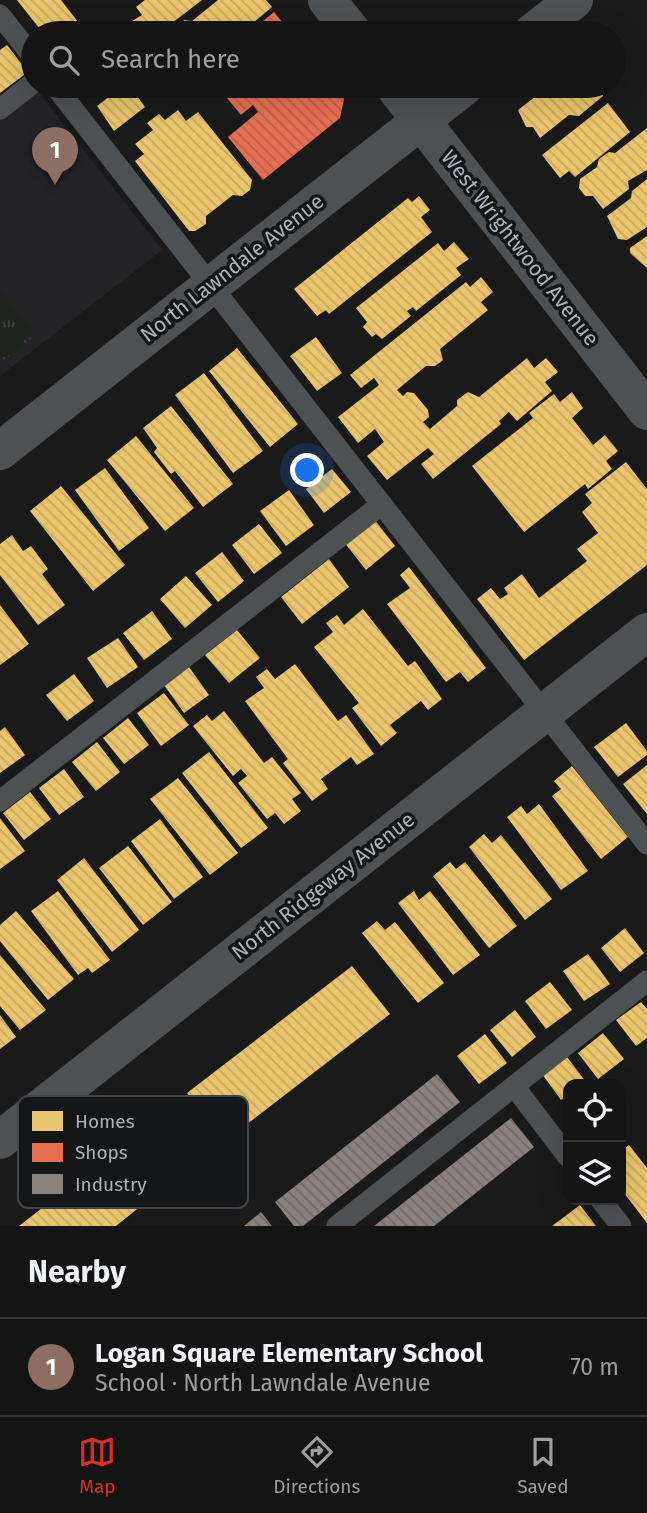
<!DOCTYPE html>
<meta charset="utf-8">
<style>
body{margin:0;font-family:"Fira Sans",sans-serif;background:#1d1d1d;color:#f1f3f6}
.controls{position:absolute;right:21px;bottom:21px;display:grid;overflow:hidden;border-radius:14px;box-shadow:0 7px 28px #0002}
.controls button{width:63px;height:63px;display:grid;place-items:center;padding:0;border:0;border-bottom:2px solid #333334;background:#141414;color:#f1f3f6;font:35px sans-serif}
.you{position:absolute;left:308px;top:471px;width:24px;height:24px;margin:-18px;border:5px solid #fff;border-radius:50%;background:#1a73e8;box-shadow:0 0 0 10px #1a73e833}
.badge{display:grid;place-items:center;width:46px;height:46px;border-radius:50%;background:#d93025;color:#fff;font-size:23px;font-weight:700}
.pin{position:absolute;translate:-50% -58px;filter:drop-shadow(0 2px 4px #0008)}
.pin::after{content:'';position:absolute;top:37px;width:24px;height:21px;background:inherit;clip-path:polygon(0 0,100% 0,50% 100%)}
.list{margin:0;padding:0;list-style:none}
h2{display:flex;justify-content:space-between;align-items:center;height:91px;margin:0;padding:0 28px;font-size:30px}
h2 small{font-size:23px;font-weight:400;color:#9d9ea0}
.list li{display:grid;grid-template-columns:46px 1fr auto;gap:21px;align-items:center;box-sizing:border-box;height:98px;padding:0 28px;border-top:2px solid #333334}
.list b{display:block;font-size:26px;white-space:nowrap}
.list p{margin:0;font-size:23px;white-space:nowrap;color:#9d9ea0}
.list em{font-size:23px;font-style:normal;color:#9d9ea0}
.icon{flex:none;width:38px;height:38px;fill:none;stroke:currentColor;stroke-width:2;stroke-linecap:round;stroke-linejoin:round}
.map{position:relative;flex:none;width:647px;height:1226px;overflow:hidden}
.search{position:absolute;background:#141414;box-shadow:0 7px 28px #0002;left:21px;right:21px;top:21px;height:77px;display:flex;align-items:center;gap:18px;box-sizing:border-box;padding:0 24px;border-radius:38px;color:#9d9ea0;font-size:26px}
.sheet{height:189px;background:#141414}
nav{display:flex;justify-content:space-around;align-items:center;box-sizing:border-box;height:98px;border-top:2px solid #333334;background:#141414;font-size:19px;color:#9d9ea0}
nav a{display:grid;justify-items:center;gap:4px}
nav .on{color:#d93025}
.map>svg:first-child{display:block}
.built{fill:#242427}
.park{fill:url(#park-tufts)}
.homes{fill:url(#homes-back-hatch)}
.shops{fill:url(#shops-back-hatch)}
.industry{fill:url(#industry-back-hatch)}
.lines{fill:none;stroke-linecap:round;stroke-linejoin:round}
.service{stroke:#4e5154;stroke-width:21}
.minor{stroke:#4e5154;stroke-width:38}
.tertiary{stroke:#4e5154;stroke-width:38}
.labels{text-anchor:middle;stroke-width:7;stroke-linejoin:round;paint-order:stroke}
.street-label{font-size:21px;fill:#aab3bc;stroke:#141517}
.key{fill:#141517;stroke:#414449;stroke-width:2}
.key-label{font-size:19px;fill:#aab3bc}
</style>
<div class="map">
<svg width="647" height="1226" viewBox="0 0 647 1226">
<defs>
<pattern id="park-tufts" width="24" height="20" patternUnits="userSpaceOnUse" patternTransform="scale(1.75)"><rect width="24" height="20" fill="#1e251e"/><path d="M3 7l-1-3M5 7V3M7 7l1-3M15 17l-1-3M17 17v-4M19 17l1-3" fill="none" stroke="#3c423d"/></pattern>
<pattern id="homes-back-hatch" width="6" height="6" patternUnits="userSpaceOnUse" patternTransform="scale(1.75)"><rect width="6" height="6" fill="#e9c46a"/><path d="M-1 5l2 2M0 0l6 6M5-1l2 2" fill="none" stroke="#c5a860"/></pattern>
<pattern id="shops-back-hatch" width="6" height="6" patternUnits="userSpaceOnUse" patternTransform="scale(1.75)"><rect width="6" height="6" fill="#e76f51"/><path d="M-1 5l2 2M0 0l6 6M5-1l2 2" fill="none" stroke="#ba614b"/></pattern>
<pattern id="industry-back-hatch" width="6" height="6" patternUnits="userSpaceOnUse" patternTransform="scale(1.75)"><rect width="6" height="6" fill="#8a817c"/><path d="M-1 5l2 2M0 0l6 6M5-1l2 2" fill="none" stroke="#706a68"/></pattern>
</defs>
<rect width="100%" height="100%" fill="#1a1a1b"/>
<path class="built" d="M37 90 162 250 0 376V119Z"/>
<path class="park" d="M0 290 35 335 0 363Z"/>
<path class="homes" d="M17 0H61L85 31 43 33Z
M145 0H202L159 33H137L129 23 142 15 136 7Z
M218 0H266L272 7 241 33H175L184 20 192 21Z
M7 45 28 72 0 93V50Z
M123 86H130L145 107 114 131 97 106Z
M549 86H608L602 90 603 96 579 116 569 115 540 138 533 127H526L518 110Z
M608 103 630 132 575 177 569 171 560 178 542 155Z
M178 110 186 121 198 112 252 180 250 190 242 196 233 195 206 216V224L195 231H189L135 161 144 154 135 144 153 130 147 123 159 114 165 120Z
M647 128V170L628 181 629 189 603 209 593 196H585L579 188 580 179 597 167 599 159 609 152 615 153Z
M647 179V227L627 240 618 239 607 216 631 198 632 191Z
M419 196 430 210 421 217 432 232 329 314 326 310 317 316 294 289 408 198 412 202Z
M647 236V268L630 253V248Z
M454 242 469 259 456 268 461 275 416 311 413 307 407 311 411 316 382 339 376 334 372 337 363 327 367 322 356 308 438 243 444 251Z
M481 277 493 292 481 302 488 310 440 349 443 360 435 366H426L397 390 403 396 407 392 414 393 428 410 429 417 423 422 430 429 457 406V400L468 392 479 397 527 358 534 368 546 358 558 372 545 382 552 391 517 421 509 412 499 421 501 424 433 479 421 464 434 454 428 448 387 480 367 456 384 442 375 429 358 443 338 417 379 385 374 378 361 388 350 375 466 282 470 287Z
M316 337 342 373 317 391 290 356Z
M237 348 298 424 270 447 209 371Z
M204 373 263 451 233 473 175 395Z
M572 392 583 408 572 418 593 445 605 435 618 451 606 461 612 469 588 489 585 484 524 532 472 466 533 418 529 413 554 394 560 402Z
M171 406 233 484 203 507 175 471 171 474 154 452 157 448 143 428Z
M136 436 194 508 165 531 107 460Z
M626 462 647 489V565L524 660 477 599 491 588 500 599 508 594 504 588 522 574 539 598 587 561 577 549 598 533 582 512 592 503 585 494Z
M105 468 149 528 119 551 75 490Z
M332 469 351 492 324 513 306 489Z
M61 486 125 565 93 591 30 511Z
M289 490 314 525 286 546 260 511Z
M374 519 395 546 366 570 344 542Z
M259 524 282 553 254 574 232 545Z
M12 535 23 551 31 546 48 569 42 574 65 605 38 625 0 575V544Z
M222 552 244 581 218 602 195 573Z
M329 559 349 587 302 624 281 597Z
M409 567 486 668 468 682 460 672 446 682 387 604 410 588 400 575Z
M186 576 212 605 185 628 160 599Z
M0 605 29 644 0 665Z
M363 609 408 666 415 661 442 699 428 710 421 701 390 725 397 733 381 746 352 708 359 703 314 647 333 632 326 623 337 615 344 625Z
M152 611 172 639 144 660 123 633Z
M237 630 260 658 229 683 205 655Z
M118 638 138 667 107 688 87 658Z
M295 664 338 721 346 715 374 754 357 765 351 757 321 779 328 789 312 801 283 763 288 759 245 701 264 688 256 677 267 669 275 679Z
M189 667 209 695 184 713 164 685Z
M74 674 94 701 67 721 46 695Z
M164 693 189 725 161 746 137 713Z
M224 711 264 763 272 757 301 793 292 799 301 811 284 824 275 813 267 819 238 783 247 776 241 769 233 776 193 726 207 715 212 721Z
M128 718 149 745 124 764 103 738Z
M626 723 647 751V755L618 777 594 747Z
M5 727 25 755 0 773V731Z
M97 742 120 772 96 791 72 762Z
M209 752 268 828 241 848 182 773Z
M647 765V814L623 784Z
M572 766 628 837 601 859 552 796 561 789 554 781Z
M64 769 84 797 59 815 39 788Z
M178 778 238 853 210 875 150 799Z
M30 792 51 819 24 840 3 813Z
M539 804 588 871 561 890 507 817 521 806 527 814Z
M0 818 25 851 0 869Z
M160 819 203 877 174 899 131 841Z
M484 834 492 843 501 835 552 899 525 920 469 847Z
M128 846 172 902 143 925 99 868Z
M84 858 139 930 112 952 57 880Z
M450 862 456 869 465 862 517 926 489 948 433 876Z
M58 891 110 960 92 973 88 968 78 975 31 911Z
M414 891 419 900 430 891 480 955 453 975 398 903Z
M16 911 74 979 48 1000 0 941V925Z
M377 921 385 930 395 922 444 983 418 1003 362 933Z
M625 928 644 953 620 972 601 948Z
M588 954 610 984 584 1001 563 971Z
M0 955 46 1010 20 1030 0 1006Z
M352 966 390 1014 225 1141 187 1093Z
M550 982 572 1010 546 1029 525 1001Z
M641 1002 647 1009V1038L636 1046 616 1020Z
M515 1010 536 1037 512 1057 490 1030Z
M0 1015 16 1037 0 1049Z
M603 1033 624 1059 598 1079 578 1053Z
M485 1034 507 1063 479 1084 457 1056Z
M567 1057 586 1082 568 1084V1095L561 1100 542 1074Z
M176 1104 212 1149 116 1226H19Z
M629 1145 647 1168V1223L621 1189V1151Z
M580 1205 596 1226H552Z"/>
<path class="shops" d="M274 12 291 33H248Z
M217 86H333L344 99 340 118 263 180 228 137 258 112 253 105 241 115Z"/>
<path class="industry" d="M437 1074 460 1102 303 1226H294L275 1202Z
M511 1118 534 1147 434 1226H374Z
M261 1212 272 1226H244Z"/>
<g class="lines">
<path class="service" d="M0 15 33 57
M55 86 647 844
M0 109 33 83
M0 801 382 504
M514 1086 568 1157
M601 1200 621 1226
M337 1226 647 981"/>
<path class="minor" d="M532 33 574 0
M0 451 465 86
M0 1140 647 632"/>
<path class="tertiary" d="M327 0 353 33
M394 86 647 411"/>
</g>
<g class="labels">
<g class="street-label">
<text transform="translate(520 248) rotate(52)" y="7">West Wrightwood Avenue</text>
<text transform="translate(232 268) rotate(-38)" y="7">North Lawndale Avenue</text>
<text transform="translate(323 886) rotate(-38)" y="7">North Ridgeway Avenue</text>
</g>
</g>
<rect x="18" y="1096" width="230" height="112" rx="10" class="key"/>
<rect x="32" y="1111" width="31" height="20" fill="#e9c46a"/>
<rect x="32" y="1143" width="31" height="19" fill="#e76f51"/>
<rect x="32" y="1174" width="31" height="20" fill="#8a817c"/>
<g class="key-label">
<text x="75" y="1128">Homes</text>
<text x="75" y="1159">Shops</text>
<text x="75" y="1191">Industry</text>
</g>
</svg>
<div class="controls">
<button><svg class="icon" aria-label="locate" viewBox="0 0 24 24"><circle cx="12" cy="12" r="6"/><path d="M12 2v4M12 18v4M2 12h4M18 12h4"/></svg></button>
<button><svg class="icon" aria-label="layers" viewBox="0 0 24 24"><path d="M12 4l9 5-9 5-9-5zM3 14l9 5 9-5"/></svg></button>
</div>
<div class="you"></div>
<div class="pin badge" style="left:55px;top:185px;background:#8d6e63">1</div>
<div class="search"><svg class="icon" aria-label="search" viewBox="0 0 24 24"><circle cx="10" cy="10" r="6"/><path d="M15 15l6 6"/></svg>Search here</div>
</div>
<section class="sheet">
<h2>Nearby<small></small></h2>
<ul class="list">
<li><span class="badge" style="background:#8d6e63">1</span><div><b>Logan Square Elementary School</b><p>School · North Lawndale Avenue</p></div><em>70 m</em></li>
</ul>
</section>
<nav>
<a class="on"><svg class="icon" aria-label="map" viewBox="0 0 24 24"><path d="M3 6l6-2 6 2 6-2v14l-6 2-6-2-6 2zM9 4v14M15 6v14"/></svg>Map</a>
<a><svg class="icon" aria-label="directions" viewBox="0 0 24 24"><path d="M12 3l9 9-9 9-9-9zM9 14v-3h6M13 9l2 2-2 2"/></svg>Directions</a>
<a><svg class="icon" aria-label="saved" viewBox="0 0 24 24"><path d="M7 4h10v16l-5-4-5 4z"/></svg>Saved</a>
</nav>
